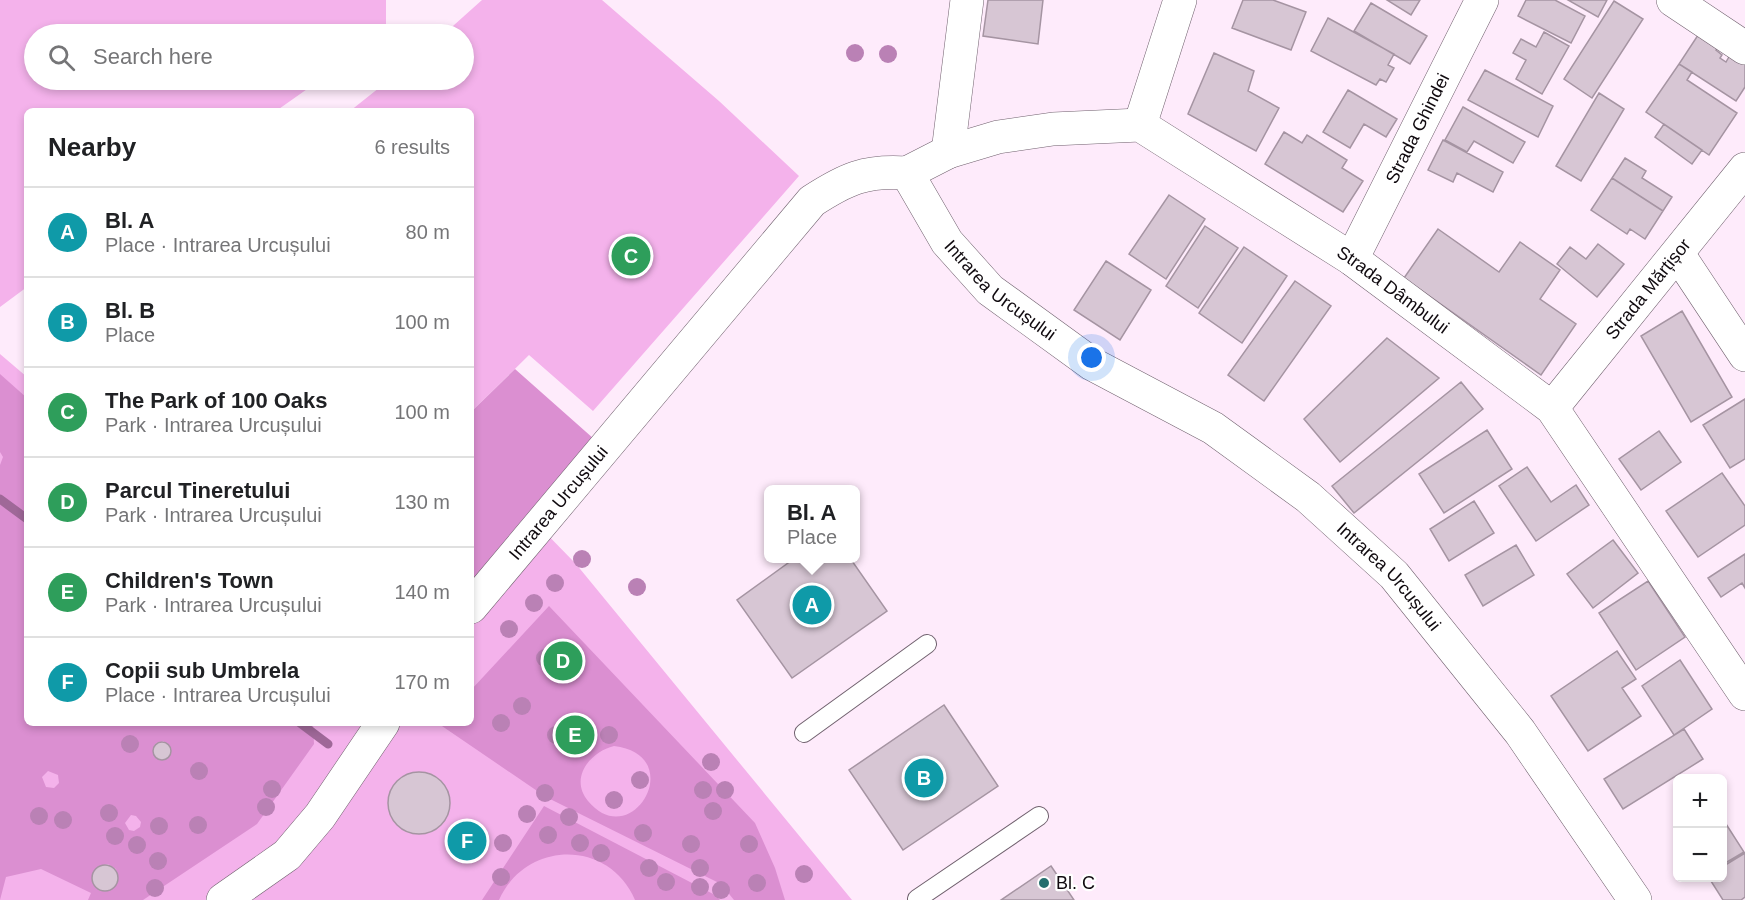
<!DOCTYPE html>
<meta charset="utf-8">
<style>
body{margin:0;font-family:Helvetica,sans-serif;background:#f6f6f6;color:#202124}
.controls{position:absolute;right:18px;bottom:18px;display:grid;overflow:hidden;border-radius:9px;box-shadow:0 3px 9px #0003}
.controls button{width:54px;height:54px;display:grid;place-items:center;padding:0;border:0;border-bottom:2px solid #e0e0e0;background:#fff;color:#202124;font:30px sans-serif}
.you{position:absolute;left:1092px;top:358px;width:21px;height:21px;margin:-15px;border:4px solid #fff;border-radius:50%;background:#1a73e8;box-shadow:0 0 0 9px #1a73e833}
.badge{display:grid;place-items:center;width:39px;height:39px;border-radius:50%;background:#236f6e;color:#fff;font-size:20px;font-weight:700}
.pin{position:absolute;translate:-50% -50%;border:3px solid #fff;box-shadow:0 2px 6px #0006}
.popup{position:absolute;left:764px;top:485px;width:96px;height:78px;box-sizing:border-box;display:grid;place-content:center;border-radius:9px;background:#fff;filter:drop-shadow(0 2px 4px #0005);font-size:20px;white-space:nowrap;color:#757577}
.popup b{font-size:22px;color:#202124}
.popup::after{content:'';position:absolute;left:50%;top:100%;margin-left:-12px;border:12px solid transparent;border-top-color:#fff}
.list{margin:0;padding:0;list-style:none}
h2{display:flex;justify-content:space-between;align-items:center;height:78px;margin:0;padding:0 24px;font-size:26px}
h2 small{font-size:20px;font-weight:400;color:#757577}
.list li{display:grid;grid-template-columns:39px 1fr auto;gap:18px;align-items:center;box-sizing:border-box;height:90px;padding:0 24px;border-top:2px solid #e0e0e0}
.list b{display:block;font-size:22px;white-space:nowrap}
.list p{margin:0;font-size:20px;white-space:nowrap;color:#757577}
.list em{font-size:20px;font-style:normal;color:#757577}
.icon{flex:none;width:33px;height:33px;fill:none;stroke:currentColor;stroke-width:2;stroke-linecap:round;stroke-linejoin:round}
.map{position:relative;flex:none;width:1745px;height:900px;overflow:hidden}
.search{position:absolute;background:#fff;box-shadow:0 3px 9px #0003;left:24px;top:24px;width:450px;height:66px;display:flex;align-items:center;gap:15px;box-sizing:border-box;padding:0 21px;border-radius:33px;color:#757577;font-size:22px}
.panel{position:absolute;background:#fff;box-shadow:0 3px 9px #0003;left:24px;top:108px;width:450px;height:618px;border-radius:9px}
.map>svg:first-child{display:block}
.green{fill:#f4b2eb}
.forest{fill:#db8fd1;fill-rule:evenodd}
.lines{fill:none;stroke-linecap:round;stroke-linejoin:round}
.stream{stroke:#9f6898;stroke-width:9}
.building{fill:#d7c6d4;stroke:#a594a2;stroke-width:1.5}
.service-casing{stroke:#70616e;stroke-width:20}
.minor-casing{stroke:#70616e;stroke-width:34}
.tertiary-casing{stroke:#70616e;stroke-width:34}
.service{stroke:#fff;stroke-width:18}
.minor{stroke:#fff;stroke-width:33}
.tertiary{stroke:#fff;stroke-width:33}
.tree{fill:#ba81b5}
.poi-dot{fill:#236f6e;stroke:#fff;stroke-width:2}
.labels{text-anchor:middle;stroke-width:4.5;stroke-linejoin:round;paint-order:stroke}
.street-label{font-size:18px;fill:#100a0f;stroke:#fff}
.poi-label{font-size:18px;fill:#100a0f;stroke:#fff;text-anchor:start}
</style>
<div class="map">
<svg width="1745" height="900" viewBox="0 0 1745 900">
<rect width="100%" height="100%" fill="#feebfb"/>
<path class="green" d="M0 0H386V33L34 34V80H320L276 111H27V287L0 307Z
M482 0H602L719 101 799 176 593 411 529 355 471 412V111H350L389 80H464V34H444Z
M0 354 27 377V723H471V600L535 522 576 564 852 900H0Z"/>
<path class="forest" d="M515 369 594 439 471 582V412Z
M0 374 27 398V723H313L314 744 257 824 143 900H88L91 893 41 869 6 877 0 900V465L3 457 0 452ZM163 741 170 746 171 753 168 758 162 760 156 758 153 750 155 744ZM48 771 58 775 59 783 54 788 46 787 42 777ZM131 815 136 816 141 822 140 827 134 831 129 830 125 823ZM108 864 116 869 118 881 110 890 102 891 93 882V873L99 866Z
M549 606 755 823 775 868 785 900H734L721 884 546 797 439 724 471 723V690ZM614 746C689 755 632 854 588 801 569 778 590 752 614 746Z
M544 806 715 895 720 900H635C609 839 526 840 499 900H482Z"/>
<g class="lines">
<path class="stream" d="M0 499 27 519
M300 723 328 744"/>
</g>
<path class="building" d="M988 0H1043L1038 44 983 36Z
M1243 0H1273L1306 12 1291 50 1232 28Z
M1387 0H1420L1411 15Z
M1526 0H1555L1585 16 1571 43 1518 16Z
M1568 0H1607L1598 17Z
M1614 1 1643 19 1592 98 1564 79Z
M1371 3 1427 36 1410 64 1354 31Z
M1328 18 1394 54 1388 65 1394 68 1386 82 1380 79 1376 85 1311 51Z
M1704 26 1724 38 1716 50 1722 55 1720 58 1726 62 1734 48 1745 55V87L1736 101 1679 64Z
M1544 32 1569 46 1542 94 1516 79 1526 60 1513 53 1521 39 1536 47Z
M1214 53 1254 71 1248 91 1279 108 1256 151 1188 114Z
M1679 64 1692 72 1687 80 1737 113 1709 155 1646 112Z
M1485 70 1553 106 1538 137 1468 100Z
M1348 90 1397 119 1386 137 1364 124 1350 148 1323 132Z
M1599 93 1624 109 1581 181 1556 166Z
M1463 107 1525 142 1513 163 1474 141 1467 152 1445 140Z
M1664 124 1702 150 1692 164 1655 137Z
M1284 132 1302 143 1307 135 1347 160 1342 168 1363 181 1343 212 1265 164Z
M1443 140 1503 172 1493 192 1457 173 1453 182 1428 170Z
M1625 158 1646 171 1642 178 1672 197 1663 211 1612 178Z
M1612 178 1663 211 1645 239 1630 229 1627 234 1591 210Z
M1169 195 1205 219 1166 279 1129 254Z
M1205 226 1238 248 1198 308 1166 286Z
M1438 229 1499 272 1520 242 1560 270 1540 299 1576 324 1541 375 1404 278Z
M1598 244 1624 264 1597 297 1557 264 1570 247 1586 259Z
M1244 247 1287 276 1242 343 1199 313Z
M1106 261 1151 290 1120 340 1074 310Z
M1295 281 1331 306 1264 401 1228 375Z
M1682 311 1732 397 1691 422 1641 336Z
M1387 338 1439 378 1340 462 1304 419Z
M1461 382 1483 409 1354 513 1332 486Z
M1745 399V459L1730 468 1703 425Z
M1487 430 1512 469 1444 513 1419 474Z
M1659 431 1681 462 1641 490 1619 459Z
M1527 467 1551 502 1576 485 1589 505 1536 541 1499 486Z
M1722 473 1745 506V525L1698 557 1666 511Z
M1474 501 1494 533 1449 561 1430 529Z
M1613 540 1638 573 1593 608 1567 574Z
M1516 545 1534 575 1483 606 1465 575Z
M1745 554V588L1742 583 1721 597 1708 578Z
M795 558H850L887 611 792 678 737 600Z
M1648 581 1685 637 1636 670 1599 613Z
M1617 651 1636 679 1622 688 1641 716 1588 751 1551 696Z
M1680 660 1712 709 1674 735 1642 686Z
M944 705 998 786 903 850 849 770Z
M1684 729 1703 759 1623 809 1604 779Z
M153 751a9 9 0 1 1 18 0a9 9 0 1 1-18 0Z
M388 803a31 31 0 1 1 62 0a31 31 0 1 1-62 0Z
M1726 824 1744 852 1722 865V827Z
M1745 853V897L1741 900H1723L1709 878H1722V867Z
M92 878a13 13 0 1 1 26 0a13 13 0 1 1-26 0Z
M1051 866 1074 900H1001Z"/>
<g class="lines">
<defs>
<path id="service" d="M804 733 927 644
M917 899 1039 816"/>
<g id="minor">
<path d="M1673 0 1745 48"/>
<path d="M1140 125 1180 0"/>
<path d="M948 152 967 0"/>
<path id="s1" d="M907 173 948 152 998 137 1053 129 1140 125 1352 259 1552 408 1745 694"/>
<path id="s2" d="M907 173 947 242 990 290 1092 364 1213 428 1308 497 1394 575 1520 732 1635 900"/>
<path d="M1678 254 1745 355"/>
<path id="s3" d="M1352 259 1482 0"/>
<path id="s4" d="M471 607 812 201C846 179 865 170 907 173"/>
<path d="M223 900 287 855 320 816 383 723"/>
</g>
<g id="tertiary">
<path id="s5" d="M1552 408 1745 169"/>
</g>
</defs>
<use href="#service" class="service-casing"/>
<use href="#minor" class="minor-casing"/>
<use href="#tertiary" class="tertiary-casing"/>
<use href="#service" class="service"/>
<use href="#minor" class="minor"/>
<use href="#tertiary" class="tertiary"/>
</g>
<g class="tree">
<circle cx="855" cy="53" r="9"/>
<circle cx="888" cy="54" r="9"/>
<circle cx="582" cy="559" r="9"/>
<circle cx="555" cy="583" r="9"/>
<circle cx="637" cy="587" r="9"/>
<circle cx="534" cy="603" r="9"/>
<circle cx="509" cy="629" r="9"/>
<circle cx="545" cy="658" r="9"/>
<circle cx="522" cy="706" r="9"/>
<circle cx="501" cy="723" r="9"/>
<circle cx="556" cy="735" r="9"/>
<circle cx="609" cy="735" r="9"/>
<circle cx="130" cy="744" r="9"/>
<circle cx="711" cy="762" r="9"/>
<circle cx="199" cy="771" r="9"/>
<circle cx="640" cy="780" r="9"/>
<circle cx="272" cy="789" r="9"/>
<circle cx="703" cy="790" r="9"/>
<circle cx="725" cy="790" r="9"/>
<circle cx="545" cy="793" r="9"/>
<circle cx="614" cy="800" r="9"/>
<circle cx="266" cy="807" r="9"/>
<circle cx="713" cy="811" r="9"/>
<circle cx="109" cy="813" r="9"/>
<circle cx="527" cy="814" r="9"/>
<circle cx="39" cy="816" r="9"/>
<circle cx="569" cy="817" r="9"/>
<circle cx="63" cy="820" r="9"/>
<circle cx="198" cy="825" r="9"/>
<circle cx="159" cy="826" r="9"/>
<circle cx="643" cy="833" r="9"/>
<circle cx="548" cy="835" r="9"/>
<circle cx="115" cy="836" r="9"/>
<circle cx="503" cy="843" r="9"/>
<circle cx="580" cy="843" r="9"/>
<circle cx="691" cy="844" r="9"/>
<circle cx="749" cy="844" r="9"/>
<circle cx="137" cy="845" r="9"/>
<circle cx="601" cy="853" r="9"/>
<circle cx="158" cy="861" r="9"/>
<circle cx="649" cy="868" r="9"/>
<circle cx="700" cy="868" r="9"/>
<circle cx="804" cy="874" r="9"/>
<circle cx="501" cy="877" r="9"/>
<circle cx="666" cy="882" r="9"/>
<circle cx="757" cy="883" r="9"/>
<circle cx="700" cy="887" r="9"/>
<circle cx="155" cy="888" r="9"/>
<circle cx="721" cy="890" r="9"/>
</g>
<circle class="poi-dot" cx="1044" cy="883" r="6"/>
<g class="labels">
<g class="street-label">
<text dy="6" stroke="none"><textPath href="#s3" startOffset="146">Strada Ghindei</textPath></text>
<text dy="6" stroke="none"><textPath href="#s2" startOffset="152">Intrarea Urcușului</textPath></text>
<text dy="6" stroke="none"><textPath href="#s5" startOffset="153">Strada Mărțișor</textPath></text>
<text dy="6" stroke="none"><textPath href="#s1" startOffset="543">Strada Dâmbului</textPath></text>
<text dy="6" stroke="none"><textPath href="#s4" startOffset="136">Intrarea Urcușului</textPath></text>
<text dy="6" stroke="none"><textPath href="#s2" startOffset="638">Intrarea Urcușului</textPath></text>
</g>
<g class="poi-label">
<text x="1056" y="889">Bl. C</text>
</g>
</g>
</svg>
<div class="controls">
<button>+</button>
<button>−</button>
</div>
<div class="you"></div>
<div class="pin badge" style="left:812px;top:605px;background:#0f9aa8">A</div>
<div class="popup"><b>Bl. A</b>Place</div>
<div class="pin badge" style="left:924px;top:778px;background:#0f9aa8">B</div>
<div class="pin badge" style="left:631px;top:256px;background:#2e9e5b">C</div>
<div class="pin badge" style="left:563px;top:661px;background:#2e9e5b">D</div>
<div class="pin badge" style="left:575px;top:735px;background:#2e9e5b">E</div>
<div class="pin badge" style="left:467px;top:841px;background:#0f9aa8">F</div>
<div class="search"><svg class="icon" aria-label="search" viewBox="0 0 24 24"><circle cx="10" cy="10" r="6"/><path d="M15 15l6 6"/></svg>Search here</div>
<section class="panel">
<h2>Nearby<small>6 results</small></h2>
<ul class="list">
<li><span class="badge" style="background:#0f9aa8">A</span><div><b>Bl. A</b><p>Place · Intrarea Urcușului</p></div><em>80 m</em></li>
<li><span class="badge" style="background:#0f9aa8">B</span><div><b>Bl. B</b><p>Place</p></div><em>100 m</em></li>
<li><span class="badge" style="background:#2e9e5b">C</span><div><b>The Park of 100 Oaks</b><p>Park · Intrarea Urcușului</p></div><em>100 m</em></li>
<li><span class="badge" style="background:#2e9e5b">D</span><div><b>Parcul Tineretului</b><p>Park · Intrarea Urcușului</p></div><em>130 m</em></li>
<li><span class="badge" style="background:#2e9e5b">E</span><div><b>Children's Town</b><p>Park · Intrarea Urcușului</p></div><em>140 m</em></li>
<li><span class="badge" style="background:#0f9aa8">F</span><div><b>Copii sub Umbrela</b><p>Place · Intrarea Urcușului</p></div><em>170 m</em></li>
</ul>
</section>
</div>
